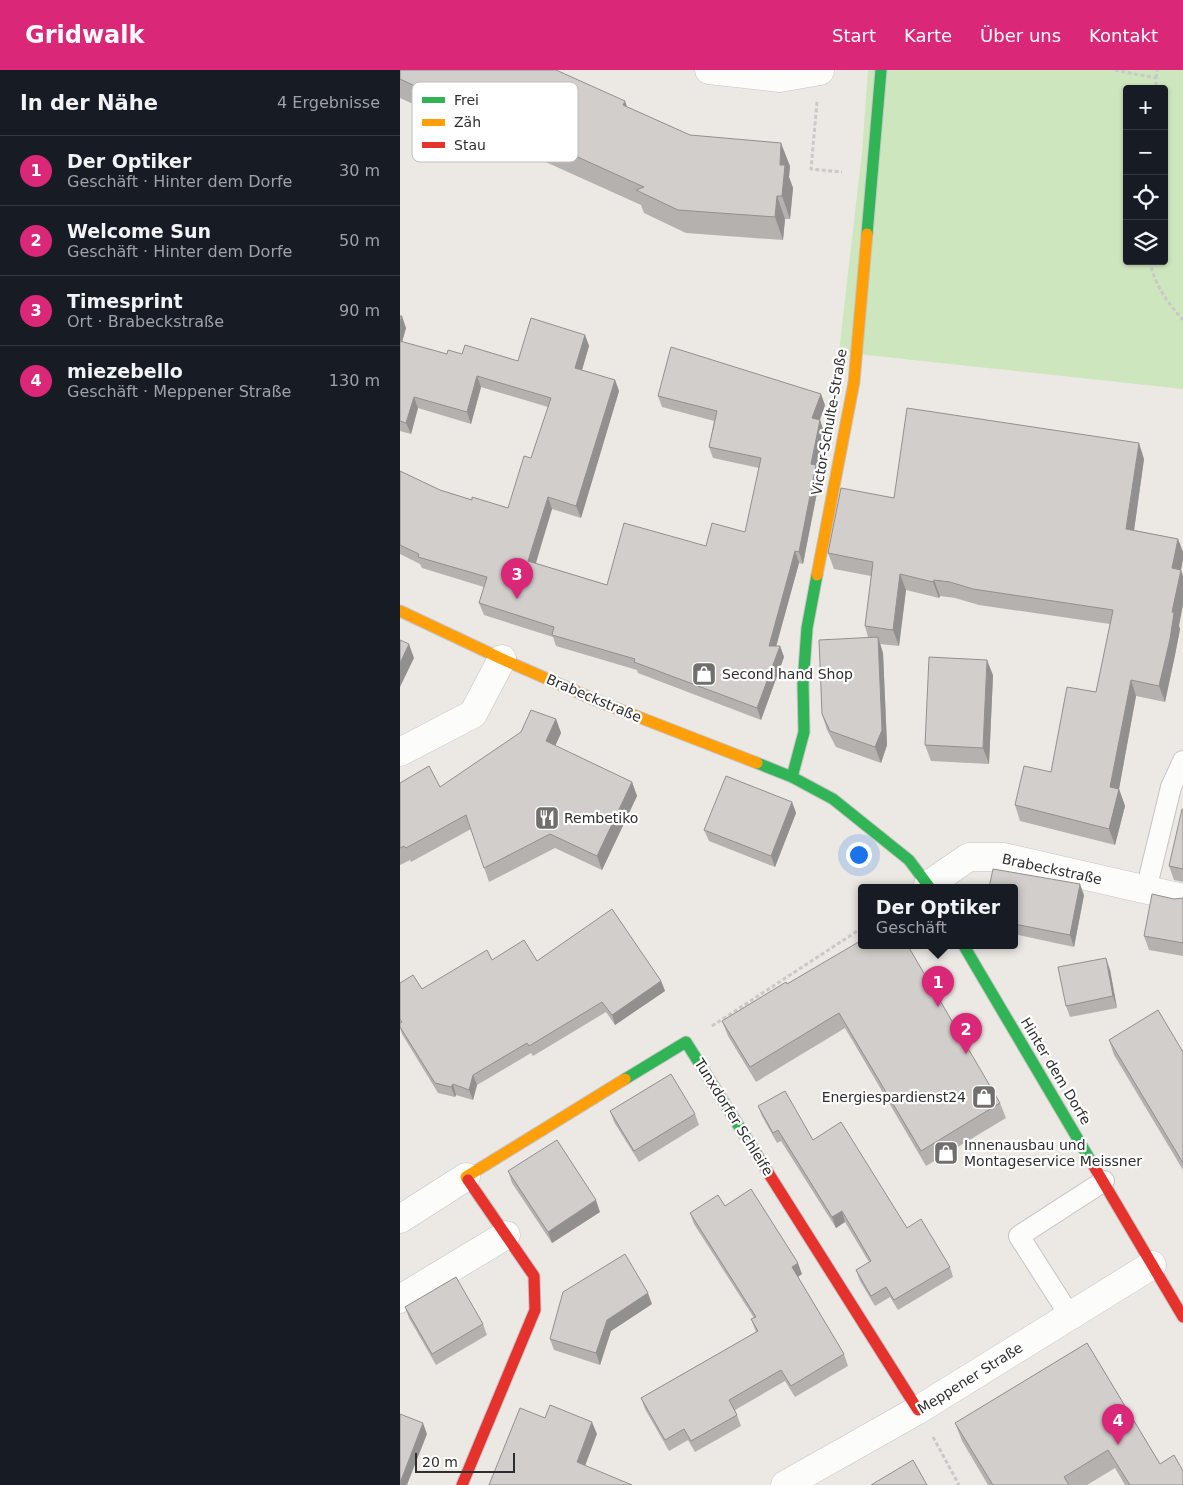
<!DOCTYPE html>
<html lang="de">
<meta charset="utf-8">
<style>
body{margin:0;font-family:"DejaVu Sans",sans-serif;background:#242831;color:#f1f3f6}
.controls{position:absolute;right:15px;top:15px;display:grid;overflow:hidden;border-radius:5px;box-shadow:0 1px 4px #0004}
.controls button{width:45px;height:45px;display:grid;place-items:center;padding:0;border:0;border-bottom:1px solid #363941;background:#171b24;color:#f1f3f6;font:25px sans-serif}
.scale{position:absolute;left:15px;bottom:12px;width:100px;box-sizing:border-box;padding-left:5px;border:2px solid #2e2e2e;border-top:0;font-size:14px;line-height:18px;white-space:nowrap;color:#2e2e2e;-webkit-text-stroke:4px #fff;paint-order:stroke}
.you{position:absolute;left:458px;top:784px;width:18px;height:18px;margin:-12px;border:4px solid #fff;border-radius:50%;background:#1a73e8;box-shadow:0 0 0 8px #1a73e833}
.badge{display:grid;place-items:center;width:32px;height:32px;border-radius:50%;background:#db2777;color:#fff;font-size:16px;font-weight:700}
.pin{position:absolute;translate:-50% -41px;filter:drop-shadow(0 1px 2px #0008)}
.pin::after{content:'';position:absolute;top:26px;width:18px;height:15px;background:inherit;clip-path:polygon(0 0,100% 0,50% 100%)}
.popup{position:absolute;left:458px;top:814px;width:160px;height:65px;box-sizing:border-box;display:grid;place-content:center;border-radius:5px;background:#171b24;filter:drop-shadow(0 1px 4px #0005);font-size:16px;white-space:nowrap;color:#9ea1a6}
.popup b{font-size:19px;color:#f1f3f6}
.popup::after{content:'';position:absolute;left:50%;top:100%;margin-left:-10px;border:10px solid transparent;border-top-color:#171b24}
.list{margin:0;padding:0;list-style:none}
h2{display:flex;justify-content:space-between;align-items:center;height:65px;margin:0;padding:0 20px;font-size:21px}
h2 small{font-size:16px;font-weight:400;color:#9ea1a6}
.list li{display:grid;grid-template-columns:32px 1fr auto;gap:15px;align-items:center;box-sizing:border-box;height:70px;padding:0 20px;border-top:1px solid #363941}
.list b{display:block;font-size:19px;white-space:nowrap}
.list p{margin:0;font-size:16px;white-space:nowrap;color:#9ea1a6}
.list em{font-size:16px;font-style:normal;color:#9ea1a6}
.icon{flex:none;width:28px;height:28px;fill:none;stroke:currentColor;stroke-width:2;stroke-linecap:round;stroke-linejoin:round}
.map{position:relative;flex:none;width:783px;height:1415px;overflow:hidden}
header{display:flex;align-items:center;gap:30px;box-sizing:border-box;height:70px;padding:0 25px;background:#db2777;color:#fff}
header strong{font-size:24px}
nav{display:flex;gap:28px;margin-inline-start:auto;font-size:18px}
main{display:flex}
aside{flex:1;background:#171b24}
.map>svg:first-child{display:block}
.green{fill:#cee6be;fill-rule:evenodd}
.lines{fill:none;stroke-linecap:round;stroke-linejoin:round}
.lane-casing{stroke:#c5c4c5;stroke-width:22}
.street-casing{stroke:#c5c4c5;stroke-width:29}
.fast-casing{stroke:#c5c4c5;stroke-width:13}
.slow-casing{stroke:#c5c4c5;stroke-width:13}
.jam-casing{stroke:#c5c4c5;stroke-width:13}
.path{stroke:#c9c9c8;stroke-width:3;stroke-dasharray:4 2.5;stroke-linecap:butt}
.lane{stroke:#fcfcfb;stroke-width:20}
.street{stroke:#fcfcfb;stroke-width:28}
.fast{stroke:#30b455;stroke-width:11}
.slow{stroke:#ff9f0a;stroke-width:11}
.jam{stroke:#e5322d;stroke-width:11}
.wall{fill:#b4b1af}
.shaded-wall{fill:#92908e}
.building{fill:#d1cecb;stroke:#92908e}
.labels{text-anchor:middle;stroke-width:4.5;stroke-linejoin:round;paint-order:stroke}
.street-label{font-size:14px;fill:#2e2e2e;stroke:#fff}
.poi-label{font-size:14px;fill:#2e2e2e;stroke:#fff;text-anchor:start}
.key{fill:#fff;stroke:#c0c0c0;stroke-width:1}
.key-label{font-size:14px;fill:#2e2e2e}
</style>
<header>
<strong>Gridwalk</strong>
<nav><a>Start</a><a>Karte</a><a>Über uns</a><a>Kontakt</a></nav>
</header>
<main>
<aside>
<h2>In der Nähe<small>4 Ergebnisse</small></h2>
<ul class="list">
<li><span class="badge">1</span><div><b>Der Optiker</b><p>Geschäft · Hinter dem Dorfe</p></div><em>30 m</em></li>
<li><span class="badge">2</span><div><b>Welcome Sun</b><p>Geschäft · Hinter dem Dorfe</p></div><em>50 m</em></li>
<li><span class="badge">3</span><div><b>Timesprint</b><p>Ort · Brabeckstraße</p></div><em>90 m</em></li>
<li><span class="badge">4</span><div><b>miezebello</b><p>Geschäft · Meppener Straße</p></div><em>130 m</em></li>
</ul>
</aside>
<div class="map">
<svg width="783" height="1415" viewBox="0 0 783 1415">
<rect width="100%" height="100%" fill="#ece8e4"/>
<path class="green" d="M468 0H783V319L439 282 462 82ZM727 19H764V191H727Z"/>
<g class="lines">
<defs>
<path id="lane" d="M746 820 771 717 783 691
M670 1246 619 1166 704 1111"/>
<path id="street" d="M309 0 380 8 420 1
M0 682 73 644 102 589
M528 815 569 787H603L783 828
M0 1149 66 1107
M0 1229 106 1165
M385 1415 518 1340 752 1195"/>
<path id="fast" d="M467 164 481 0
M357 693 392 707 433 729 509 790 530 818
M392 707 404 662 403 614 407 558 417 505
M564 876 692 1093
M225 1009 286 972 357 1085"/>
<path id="slow" d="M417 505 454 312 467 164
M0 541 102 589 200 632 357 693
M68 1110 66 1107 225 1009"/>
<path id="jam" d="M357 1085 518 1340
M692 1093 783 1247
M62 1415 135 1240 134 1206 68 1110"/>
</defs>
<use href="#lane" class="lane-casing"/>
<use href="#street" class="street-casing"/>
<use href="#fast" class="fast-casing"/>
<use href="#slow" class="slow-casing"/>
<use href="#jam" class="jam-casing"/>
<path class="path" d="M715 0 756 8V19
M756 8 757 0
M417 32 411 99 442 102
M750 191C754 215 768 233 783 250
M312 956 462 858
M533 1367 559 1415"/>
<use href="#lane" class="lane"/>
<use href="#street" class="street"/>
<use href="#fast" class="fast"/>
<use href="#slow" class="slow"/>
<use href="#jam" class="jam"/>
</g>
<path class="wall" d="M0 0 227 37 290 65 390 96 389 107 393 118 390 149H385L383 170 286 163 244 143 241 135 106 74 101 61 62 43 56 52 38 43 37 45 0 28Z
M0 246 6 258 2 272 47 284H62L118 291 185 265 189 276 182 300 215 310 219 321 181 448 152 439 135 493 207 515 306 476 345 462 359 398 313 388 309 377 314 351 262 337 258 326 425 335 420 350 424 362 417 398 420 407 403 494 399 493 376 576H380L384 587 361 650 238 603 237 600 156 576 153 567 84 545 79 533 84 517 22 498 20 494 0 484V401L40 420 72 430 108 438 131 388 148 337 81 317 71 354 18 338 11 364 0 361Z
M744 389 734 460 778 469 783 482V489L781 500 779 556 780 559 775 585 765 632 736 626 719 719 725 736 715 775 620 751 615 735 651 702 696 622 710 554 579 535 555 528 540 526 539 528 506 520 499 576 480 574 483 583 487 675 481 693 436 677 427 660 422 644 468 567 465 556 471 506 434 499 428 483 494 428Z
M593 605 589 694 531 691 525 675Z
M156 649 161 663 155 676 232 712 237 726 202 800 155 778 89 812 71 759 11 792 10 790 0 795V713L40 717Z
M392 732 396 743 375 797 309 771 304 760Z
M783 739V812L774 810 769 796Z
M614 818 684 825 674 877 614 864Z
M783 828V886L749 880 744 866 774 829Z
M92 890 137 891 261 911 265 921 215 955 206 942 133 986 131 983 77 1015 73 1030 56 1025 55 1027 38 1023 2 964 0 958V913L22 919Z
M710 900 717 938 670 947 666 936Z
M387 914 600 1033 606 1048 526 1096 445 958 356 1012 328 966 322 951Z
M709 970 783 982V1100L714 985Z
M358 1036 413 1070 550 1197 553 1207 498 1240 490 1227 475 1236 460 1211 456 1200 469 1192 445 1152 436 1158 381 1071 377 1073 362 1046Z
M210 1041 295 1044 299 1055 239 1092 214 1052Z
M108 1101 200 1142 152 1173 112 1113Z
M325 1136 402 1204 398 1207 444 1284 448 1296 395 1327 385 1311 335 1340 337 1345 341 1356 295 1382 288 1370 269 1381 245 1339 241 1328 356 1262 351 1249 354 1248 294 1154 290 1143Z
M252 1234 211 1261 200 1295 154 1280 150 1269Z
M5 1237 83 1254 87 1265 36 1295 9 1248Z
M687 1273 760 1394 783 1415H725L715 1398 687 1415H588L562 1371 555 1353Z"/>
<path class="shaded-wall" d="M29 20 38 43 37 45 28 22Z
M53 20 62 43 56 52 48 29Z
M225 31 233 54 223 35Z
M381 73 390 96 389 107 393 118 390 149 382 126 380 95Z
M377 126 385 149 383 170 375 147Z
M2 246 6 258 0 279V253Z
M185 265 189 276 179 310 175 298Z
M77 306 81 317 71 354 67 342Z
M215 310 219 321 181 448 176 436Z
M421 324 425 335 416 360 412 348Z
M14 327 18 338 11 364 6 353Z
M420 350 424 362 417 398 420 407 403 494 399 482 411 394Z
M739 373 744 389 732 475 726 459Z
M148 427 152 439 133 503 128 491Z
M778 469 783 482V489L781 500 783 506V535L779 556 780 559 775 585 765 632 759 616 772 542V498Z
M395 481 399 493 373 588 369 576Z
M500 504 506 520 499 576 493 560Z
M534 510 540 526 539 528 533 512Z
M478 567 483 583 487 675 481 693 475 677Z
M9 574 14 588 0 617V593Z
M380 576 384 587 361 650 357 638Z
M587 590 593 605 589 694 583 678Z
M731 610 736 626 719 719 725 736 715 775 709 759 710 717Z
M156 649 161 663 151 685 146 671Z
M232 712 237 726 202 800 197 786Z
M392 732 396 743 375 797 371 786Z
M680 814 684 825 674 877 670 865Z
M706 888 710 900 717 938 713 926Z
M261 911 265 921 215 955 212 945Z
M73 1005 77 1015 73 1030 69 1020Z
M53 1014 56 1025 55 1027 51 1017Z
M196 1130 200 1142 152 1173 148 1162Z
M442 1141 445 1152 436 1158 432 1147Z
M398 1193 402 1204 396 1208 392 1197Z
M248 1223 252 1234 211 1261 200 1295 196 1283 207 1250Z
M192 1352 197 1364 182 1404 177 1392Z
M23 1353 27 1364 7 1415H0V1413Z"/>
<path class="building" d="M0 0H156L225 31 223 35 290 65 381 73 380 95H385L382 126H377L375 147 278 140 236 120 244 117 98 51 101 41 53 20 48 29 29 20 28 22 0 9Z
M0 246H2L0 253Z
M131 248 185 265 175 298 215 310 176 436 148 427 128 491 207 515 224 453 306 476 312 453 345 462 361 388 309 377 317 341 258 326 271 277 421 324 412 348 420 350 411 394 416 395 399 482 395 481 369 576H380L357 638 234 592 235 589 152 565 154 557 79 533 87 507 18 487 19 484 0 475V401L40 420 72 430V427L108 438 124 386 131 388 151 328 77 306 67 342 14 327 6 353 0 351V271L47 284 48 280 62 284 65 275 118 291Z
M507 338 739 373 726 459 778 469 772 498 781 500 772 542 774 543 770 569 759 616 731 610 710 717 719 719 709 759 615 735 624 696 651 702 667 617 696 622 713 540 573 519 550 512 534 510 533 512 500 504 493 560 465 556 473 492 428 483 441 418 494 428Z
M478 567 482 660 475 677 430 661 422 644 419 570Z
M0 570 9 574 0 593Z
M529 587 587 590 583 678 525 675Z
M131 640 156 649 146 671 232 712 197 786 150 764 84 798 66 745 6 778 4 776 0 778V713L29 696 40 717 121 662Z
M326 706 392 732 371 786 304 760Z
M782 739H783V799L769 796Z
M593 799 680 814 670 865 614 854V818H589Z
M752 824 774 829 783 828V873L744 866Z
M212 839 261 911 212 945 202 932 129 976 127 973 73 1005 69 1020 53 1014 51 1017 35 1013 0 957V953L2 952 0 949V913L13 905 22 919 87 880 92 890 124 870 137 891Z
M462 870V876H508L600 1033 521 1081 439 943 350 997 322 951 386 912 387 914Z
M706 888 713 926 666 936 658 897Z
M758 940 783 982V1093L709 970Z
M271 1004 295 1044 234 1081 210 1041Z
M385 1021 413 1070 441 1052 507 1158 521 1149 550 1197 494 1230 486 1217 471 1226 456 1200 471 1191 442 1141 432 1147 378 1060 373 1063 358 1036Z
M157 1070 196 1130 148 1162 108 1101Z
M351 1119 398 1193 392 1197 444 1284 391 1316 381 1300 329 1330 337 1345 291 1371 284 1359 265 1370 241 1328 358 1261 351 1249 356 1247 290 1143 318 1125 325 1136Z
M225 1184 248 1223 207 1250 196 1283 150 1269 163 1222Z
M56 1207 83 1254 32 1284 5 1237Z
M687 1273 760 1394 774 1385 783 1401V1415H730L708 1380 664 1407 669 1415H593L555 1353Z
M150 1335 192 1352 177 1392 232 1415H89L120 1338 145 1348Z
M0 1344 23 1353 0 1413Z
M513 1390 527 1415H471Z"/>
<defs>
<symbol id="shop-square" viewBox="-11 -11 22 22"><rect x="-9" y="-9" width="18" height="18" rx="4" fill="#706f6e" stroke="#fff"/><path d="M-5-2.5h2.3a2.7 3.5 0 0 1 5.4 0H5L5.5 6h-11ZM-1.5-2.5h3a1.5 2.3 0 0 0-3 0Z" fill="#fff"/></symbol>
<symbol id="restaurant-square" viewBox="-11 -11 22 22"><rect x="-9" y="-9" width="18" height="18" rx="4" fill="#706f6e" stroke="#fff"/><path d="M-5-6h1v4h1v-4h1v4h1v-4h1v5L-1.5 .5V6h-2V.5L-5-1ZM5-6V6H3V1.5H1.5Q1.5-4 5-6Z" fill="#fff"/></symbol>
</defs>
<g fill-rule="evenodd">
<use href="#shop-square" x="290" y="590" width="28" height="28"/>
<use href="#restaurant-square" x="133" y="734" width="28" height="28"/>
<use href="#shop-square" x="570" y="1013" width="28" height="28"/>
<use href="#shop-square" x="532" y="1069" width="28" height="28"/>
</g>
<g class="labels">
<g class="street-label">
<text transform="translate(429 352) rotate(-80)" y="5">Victor-Schulte-Straße</text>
<text transform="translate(194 628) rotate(23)" y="5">Brabeckstraße</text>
<text transform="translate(652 799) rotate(12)" y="5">Brabeckstraße</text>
<text transform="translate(656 1001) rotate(59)" y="5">Hinter dem Dorfe</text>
<text transform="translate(334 1047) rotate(58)" y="5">Tunxdorfer Schleife</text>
<text transform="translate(570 1308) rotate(-32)" y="5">Meppener Straße</text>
</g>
<g class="poi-label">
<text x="322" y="609">Second hand Shop</text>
<text x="164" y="753">Rembetiko</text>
<text x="566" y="1032" text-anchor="end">Energiespardienst24</text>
<text x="564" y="1080">Innenausbau und<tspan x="564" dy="16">Montageservice Meissner</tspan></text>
</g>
</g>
<rect x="12" y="12" width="166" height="80" rx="8" class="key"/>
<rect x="22" y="27" width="23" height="6" fill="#30b455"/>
<rect x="22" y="49" width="23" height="7" fill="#ff9f0a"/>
<rect x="22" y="72" width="23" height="6" fill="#e5322d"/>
<g class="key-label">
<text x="54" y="35">Frei</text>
<text x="54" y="57">Zäh</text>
<text x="54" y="80">Stau</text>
</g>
</svg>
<div class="controls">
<button>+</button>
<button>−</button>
<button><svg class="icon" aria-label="locate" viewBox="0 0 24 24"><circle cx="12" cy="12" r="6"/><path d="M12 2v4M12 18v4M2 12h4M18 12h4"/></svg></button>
<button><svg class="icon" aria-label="layers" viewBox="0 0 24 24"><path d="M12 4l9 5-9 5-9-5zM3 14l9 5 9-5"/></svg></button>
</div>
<div class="scale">20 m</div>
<div class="you"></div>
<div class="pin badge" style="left:538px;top:937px">1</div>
<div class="popup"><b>Der Optiker</b>Geschäft</div>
<div class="pin badge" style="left:566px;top:984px">2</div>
<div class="pin badge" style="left:117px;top:529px">3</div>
<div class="pin badge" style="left:718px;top:1375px">4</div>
</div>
</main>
